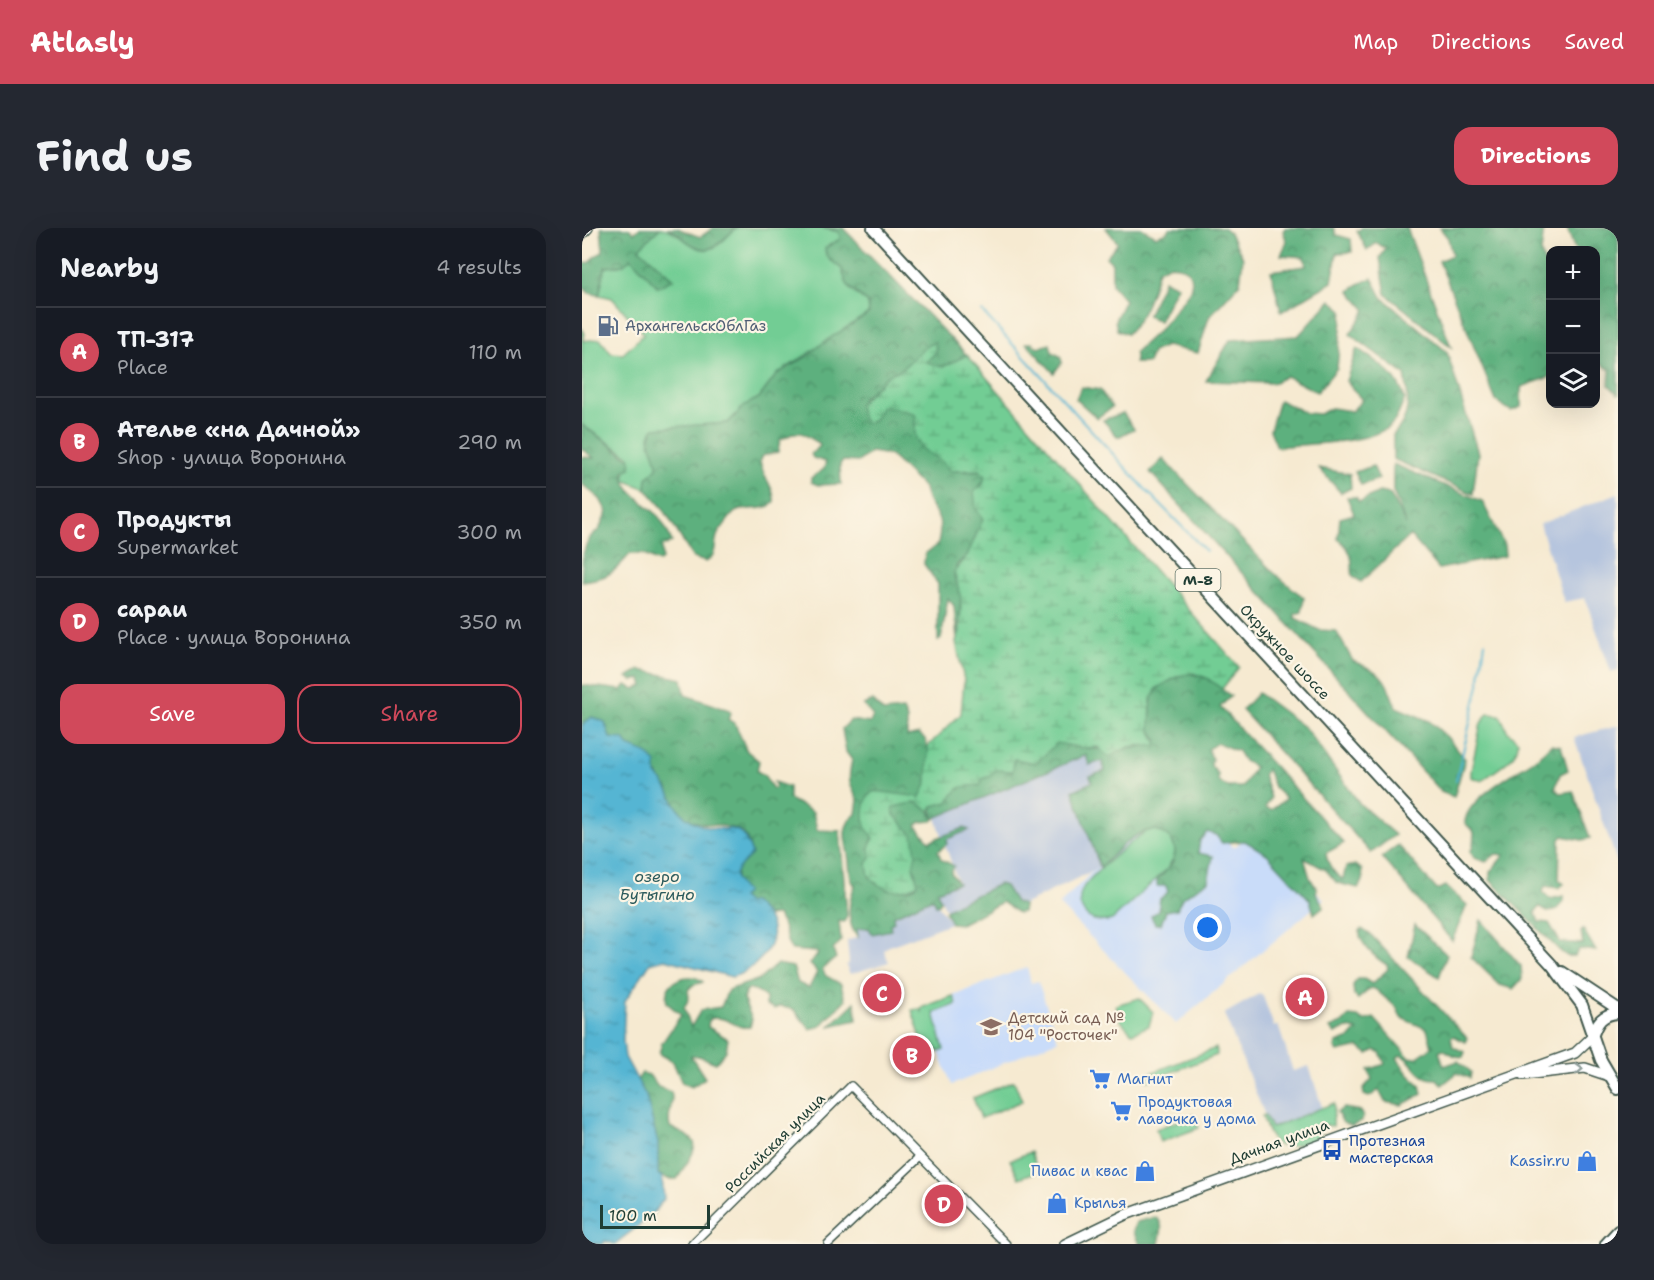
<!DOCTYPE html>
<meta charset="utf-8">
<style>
body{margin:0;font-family:"Shantell Sans",sans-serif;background:#242831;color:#f1f3f6}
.controls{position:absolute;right:18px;top:18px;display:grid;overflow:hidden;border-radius:12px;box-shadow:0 6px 24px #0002}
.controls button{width:54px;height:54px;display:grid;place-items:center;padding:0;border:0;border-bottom:2px solid #363941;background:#171b24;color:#f1f3f6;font:30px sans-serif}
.scale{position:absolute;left:18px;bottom:15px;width:110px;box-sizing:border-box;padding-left:6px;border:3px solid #1f3d34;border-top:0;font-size:16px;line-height:21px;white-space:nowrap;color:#1f3d34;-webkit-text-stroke:4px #fcf5e5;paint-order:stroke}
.you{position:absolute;left:626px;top:700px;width:21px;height:21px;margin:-15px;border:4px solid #fff;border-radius:50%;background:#1a73e8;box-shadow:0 0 0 9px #1a73e833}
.badge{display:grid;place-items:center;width:39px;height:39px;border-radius:50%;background:#d1495b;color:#fff;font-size:20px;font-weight:700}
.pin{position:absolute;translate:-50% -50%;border:3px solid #fff;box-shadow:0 2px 6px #0006}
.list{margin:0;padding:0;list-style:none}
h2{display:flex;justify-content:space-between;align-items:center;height:78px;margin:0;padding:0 24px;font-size:26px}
h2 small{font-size:20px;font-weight:400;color:#9ea1a6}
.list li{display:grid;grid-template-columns:39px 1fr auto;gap:18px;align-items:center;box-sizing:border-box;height:90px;padding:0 24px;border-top:2px solid #363941}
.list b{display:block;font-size:22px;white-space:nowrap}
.list p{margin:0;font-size:20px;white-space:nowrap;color:#9ea1a6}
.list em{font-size:20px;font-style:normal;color:#9ea1a6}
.actions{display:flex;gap:12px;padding:18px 24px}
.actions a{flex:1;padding:14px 0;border:2px solid #d1495b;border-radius:18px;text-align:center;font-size:21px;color:#d1495b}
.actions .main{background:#d1495b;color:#fff}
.icon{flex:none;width:33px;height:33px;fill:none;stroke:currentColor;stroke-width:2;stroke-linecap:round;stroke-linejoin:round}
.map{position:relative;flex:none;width:1036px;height:1016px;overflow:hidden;border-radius:18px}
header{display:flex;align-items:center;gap:36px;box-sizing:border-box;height:84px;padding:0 30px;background:#d1495b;color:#fff}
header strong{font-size:28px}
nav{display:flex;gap:33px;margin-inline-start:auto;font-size:21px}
.intro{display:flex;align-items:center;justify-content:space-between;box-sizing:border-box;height:144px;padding:0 36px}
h1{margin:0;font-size:42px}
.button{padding:15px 27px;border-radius:18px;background:#d1495b;color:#fff;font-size:21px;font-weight:700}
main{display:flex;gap:36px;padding:0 36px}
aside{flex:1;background:#171b24;border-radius:18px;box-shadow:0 6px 24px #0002}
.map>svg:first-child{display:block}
.built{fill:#c9dcf9}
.industrial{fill:#b6c5de}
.green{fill:#72cd94;stroke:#488564;stroke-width:1.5}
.forest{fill:url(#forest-crowns);stroke:#3e7659;stroke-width:1.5;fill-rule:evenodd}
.wetland{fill:url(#wetland-marsh);stroke:#488564;stroke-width:1.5}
.water{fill:url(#water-ripples);stroke:#3a7984;stroke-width:1.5}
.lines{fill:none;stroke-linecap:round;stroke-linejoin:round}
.stream{stroke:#54b5d3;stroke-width:2}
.street-casing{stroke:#3f574c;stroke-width:10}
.secondary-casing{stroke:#3f574c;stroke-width:12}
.primary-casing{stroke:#3f574c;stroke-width:14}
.street{stroke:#fff;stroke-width:7}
.secondary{stroke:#fff;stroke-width:9}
.primary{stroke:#fff;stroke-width:10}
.oneway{stroke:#8f9e9a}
.labels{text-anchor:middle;stroke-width:4.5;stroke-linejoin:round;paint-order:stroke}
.shield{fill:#fcf5e5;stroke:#617469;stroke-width:1.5}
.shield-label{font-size:14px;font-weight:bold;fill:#1f3d34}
.service-label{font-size:15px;fill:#4e5e75;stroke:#fcf5e5;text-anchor:start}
.street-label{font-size:15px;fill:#1f3d34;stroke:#fcf5e5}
.education-label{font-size:15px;fill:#785e54;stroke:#fcf5e5;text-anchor:start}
.shop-label{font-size:15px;fill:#366cbe;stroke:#fcf5e5;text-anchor:start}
.transit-label{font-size:15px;fill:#164399;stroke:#fcf5e5;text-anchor:start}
.water-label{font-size:16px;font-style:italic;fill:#2c5b5c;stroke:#fcf5e5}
</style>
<header>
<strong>Atlasly</strong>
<nav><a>Map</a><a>Directions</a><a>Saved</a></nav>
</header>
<div class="intro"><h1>Find us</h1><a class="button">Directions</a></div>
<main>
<aside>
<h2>Nearby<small>4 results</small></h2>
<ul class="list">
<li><span class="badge">A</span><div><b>ТП-317</b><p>Place</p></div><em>110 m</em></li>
<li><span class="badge">B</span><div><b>Ателье «на Дачной»</b><p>Shop · улица Воронина</p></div><em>290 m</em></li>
<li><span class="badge">C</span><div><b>Продукты</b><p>Supermarket</p></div><em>300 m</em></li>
<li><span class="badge">D</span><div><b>сараи</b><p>Place · улица Воронина</p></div><em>350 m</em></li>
</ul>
<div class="actions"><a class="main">Save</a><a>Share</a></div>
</aside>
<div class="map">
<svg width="1036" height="1016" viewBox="0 0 1036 1016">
<defs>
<pattern id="forest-crowns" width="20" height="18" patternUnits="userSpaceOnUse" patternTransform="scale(1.5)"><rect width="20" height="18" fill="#5db07e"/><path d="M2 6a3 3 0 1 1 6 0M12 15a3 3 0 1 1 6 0" fill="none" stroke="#4c9068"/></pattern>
<pattern id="wetland-marsh" width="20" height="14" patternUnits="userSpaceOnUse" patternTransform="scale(1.5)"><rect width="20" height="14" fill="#72cd94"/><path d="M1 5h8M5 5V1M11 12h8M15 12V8" fill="none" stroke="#5da87a"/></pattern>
<pattern id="water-ripples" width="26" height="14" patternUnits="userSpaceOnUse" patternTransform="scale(1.5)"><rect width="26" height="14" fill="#54b5d3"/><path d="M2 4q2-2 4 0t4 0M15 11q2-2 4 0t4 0" fill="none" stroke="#4594ac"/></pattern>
</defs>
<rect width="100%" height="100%" fill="#fcf5e5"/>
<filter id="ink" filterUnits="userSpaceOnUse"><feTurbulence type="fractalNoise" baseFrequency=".0167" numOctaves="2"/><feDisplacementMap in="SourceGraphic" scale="12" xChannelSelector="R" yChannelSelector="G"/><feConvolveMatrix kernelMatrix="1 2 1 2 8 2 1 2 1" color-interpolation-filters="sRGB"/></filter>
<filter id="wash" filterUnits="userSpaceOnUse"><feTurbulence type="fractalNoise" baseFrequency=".008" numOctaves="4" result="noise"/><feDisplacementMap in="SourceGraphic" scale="24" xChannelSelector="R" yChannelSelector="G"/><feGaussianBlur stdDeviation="1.35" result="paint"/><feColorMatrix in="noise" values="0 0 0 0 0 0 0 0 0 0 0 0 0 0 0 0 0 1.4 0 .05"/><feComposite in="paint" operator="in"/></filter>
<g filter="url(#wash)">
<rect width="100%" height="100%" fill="#f6ead1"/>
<path class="built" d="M574 579 624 594 652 620 674 601 742 671 594 796 477 677Z
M445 739 449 755 456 753 476 812 370 857 339 780Z"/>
<path class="industrial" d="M1036 265V442L1029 444 1003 370 982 374 958 296Z
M1036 498V637L992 509Z
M504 527 520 533 523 543 510 554 491 564 518 639 441 677 433 674 425 660 412 659 364 682 355 663 376 654 354 590Z
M351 670 369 695 305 719 302 723 307 734 268 746 264 738 267 734 265 713 276 709 275 701 287 700 290 705 309 702 307 695 311 688Z
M677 766 681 768 692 799 696 797 711 843 727 838 740 879 688 900 642 786Z"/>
<path class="green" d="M78 0C98 0 112 30 133 19 141 15 147 6 154 0H241L257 4 258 11 243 23C246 34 253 32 259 40 264 46 264 55 269 62 275 69 286 70 288 82L284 88 195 146 177 170 163 177 146 195 72 201 75 240 65 250 64 261 42 252 47 228 0 197V100L3 106 0 113 18 111 29 125 41 126 62 106 30 70 17 67 23 39 37 38 49 30 91 51 56 20Z
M906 486 918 487 926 504 936 513C937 532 913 541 900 553L889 549V543L899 495Z
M568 602H575L588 609 593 622 592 629 585 641 530 692C521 694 511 694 504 687 497 679 496 669 501 660 507 649 556 606 568 602Z
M371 768 375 776 352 785 362 822 356 824 354 820 348 825 343 823 330 782 336 781 340 784 339 780Z
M557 770 571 784 567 798 550 805 538 792 534 777Z
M634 820 635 827 566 853 561 848Z
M432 853 440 873 399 890 391 870Z
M752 875 751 898 741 897 736 910C730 914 724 914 718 916 692 925 688 910 680 888L683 887 689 900Z
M612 887 617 900 578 914 574 901Z
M449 924 456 943 437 950 428 932Z"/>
<path class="forest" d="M19 0H47L52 5 58 0H78L57 20 91 51 76 59 49 30 41 37 23 39 17 67 7 65 0 58V36L9 34 13 28 21 24Z
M85 0H95L118 9 131 0H154C134 18 126 31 101 10 95 5 93 2 85 0Z
M241 0H261L385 127C371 134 358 144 344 134L352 126V114L343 119 320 141 306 147 279 172 292 192 299 179C309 177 326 183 334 187 330 215 337 219 359 233 363 236 364 240 369 243L402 244 403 252 395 261 397 284 401 291 386 326 375 337 372 348 379 369 375 411 372 378 366 370 359 411 356 413V356L342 336 343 326 356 316C364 280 346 288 342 260L308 227 289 224 276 234 261 233 258 236 259 256 236 257 229 254V250L242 241 244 234 231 230 229 226 238 218 237 215 220 205H212L198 212 196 224 180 228 178 232C179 247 194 261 192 275 180 285 160 277 152 285 147 290 141 299 137 304 130 314 138 325 124 334L111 330 81 280 64 261 65 250 75 240C76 224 61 216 72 200L146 195 163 177 177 170 195 146 224 129 242 114 287 85 286 75C269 58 266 65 260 41 252 33 244 33 243 20L258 11 257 4Z
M524 0H559L574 8 585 4 587 0H642L648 5 661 30 658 55 627 89 616 125 584 118 570 124 566 135H553V124L578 101 608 63 610 52 606 43 597 38 586 37 576 42C569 66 563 88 545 106L535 102 533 92 543 72 530 57V35L524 29 536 15Z
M703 0H752L754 7 769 11 770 24 755 25 750 54 699 84 689 43 724 38 722 29 699 27 705 14 701 3Z
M780 0H825L869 119 804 66 798 30 804 21 795 15 785 22 775 3Z
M858 0H962L959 25 969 53 968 149 939 159V179L929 183 914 173 857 33 870 27 866 10Z
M985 0H1036V166L1027 157 1028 142 1014 132V22H993Z
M790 50 800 69 865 124 896 225 891 266 811 231V207C829 189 827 170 823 147L768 106 784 82 768 63 775 57Z
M582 52 595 58 577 93 565 88Z
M749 72 761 82 755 140 735 164 704 148 691 155 624 153 648 112 716 108Z
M444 115H450L456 120 468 116 470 124 478 128 480 134 472 145Z
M775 120C796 135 815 145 823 171 819 178 816 191 810 196 788 217 726 215 695 219L688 202 697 172 724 185 738 186 749 180 770 183 780 172 764 153Z
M499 159 518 162 530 179 515 190 494 171Z
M541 185 552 201 536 209 521 192Z
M0 197 49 232V240L42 243C38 261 66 276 76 288 82 296 86 304 90 314L80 319V332L77 334 60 326H48C33 344 25 351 0 353 0 335 0 310 17 302L25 284 18 271 0 256V229L12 230 0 221Z
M581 231 691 344 722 370 720 384 713 386V390L737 402 754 403 771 433C803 447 801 446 814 479L847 493 865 509 883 531 872 569 859 564 568 244Z
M811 236 900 273 922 317 923 328 857 341 828 307 779 354 770 347C771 331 769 320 756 311L758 290 772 286 765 269H774L777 274 797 264 808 266 824 297 811 263Z
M791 238 797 251 779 257 773 244Z
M737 240 768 246 769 260 759 265Z
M58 442 100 451 103 467 147 482 149 485 146 491 153 496 165 523 177 533 175 543 182 547 191 561 194 559 192 554 207 559V571L231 584 235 602 258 603 265 688 262 694 257 693 259 713 251 722 254 730 240 741 244 748 259 756 263 772 239 798 228 801 212 782 199 778 192 781 184 777V770C178 765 174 761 166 761L161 771 170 791 168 799C152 802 147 786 127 791L126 799 146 811 144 823 134 835 117 828H109L123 850 110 859 100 855 91 834 77 826 80 815 99 787 85 775C79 750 112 743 121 754L111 757 106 762 107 770 102 780 109 799 119 782 139 779 146 762 178 751 195 736 211 739 216 755 227 760 235 744 228 736 236 726 234 724 210 722C201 712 206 701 195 687L185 688 171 674 166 676C155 671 150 646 158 635 162 631 166 630 170 626 167 618 165 605 157 602 135 593 111 602 93 580 73 555 79 530 46 518L43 512 28 510 23 494 10 489 0 497V457L40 462 44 457 53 461 61 458 59 451 51 453 45 449Z
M605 445 625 450 649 468 638 479 762 615 744 625C745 635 752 647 761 651L764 639 774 637 780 642 781 653 776 660 755 655 744 642 722 630 728 650 735 661 734 665 742 678 732 686 728 672 685 626 663 613 640 615 634 607 625 604 618 612 616 625 631 628 626 653 600 670 595 681 584 683 579 696H573L569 688 576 683 578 671 586 664 584 658H575V652C581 646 590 639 592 630 597 614 582 599 565 603 546 608 532 627 518 639L491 563 510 554 508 548 523 543 520 533 507 537 504 527 353 590 350 584 351 578 366 574C372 561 383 553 397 558L400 551 408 548 414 542 430 543 432 531 453 535 475 515C484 514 490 518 498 519 518 523 557 523 575 512L568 501 570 467 582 455ZM635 515 656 523 662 533 673 539 661 559H646L636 553V546L629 538 630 531 626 521ZM685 541 692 559 704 571 689 582 683 580 689 570 681 547Z
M676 465 723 500 778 576 813 607 789 625 660 482Z
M291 473 301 484 321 482 325 491V509L337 506 343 511C349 528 348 554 338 569L292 563 286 568 283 599 292 607 288 619 289 629 285 636 287 648 305 662H327L334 658V644L331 639C331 628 335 622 331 610 328 598 309 591 311 579L334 574 348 583 352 591 350 593 339 594 334 597 347 613 382 600 387 602 365 611V616L356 623 359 631 372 638 369 645 376 655 355 663 359 673 357 676 354 677 351 670 311 688 312 694 308 696 309 702 290 706 287 700 275 701 276 709C264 697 266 672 273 658 268 652 268 644 267 635 266 616 255 601 274 586L276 572C266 555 266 550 270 532L264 524 260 501 269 492 288 495 291 488 281 477Z
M969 516 979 518 986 542 978 546 973 560 978 565 991 563 1008 610 1000 612 981 608 978 611 977 652 982 656 976 660 963 658 961 664 968 671 982 668V673L973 683 965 684 958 678 953 684 957 694 967 695 978 714 1001 716 999 704 1001 701 1014 723 997 721 993 728H985L978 723 908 652V644L922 627 914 626 904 634 892 630 888 623 891 620 892 604 883 595C883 571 937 543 955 530 960 526 964 520 969 516Z
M816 617 855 662 863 658 885 677 870 713 800 629Z
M417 656 423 658 433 674 441 677V684L436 685 420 674 379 696 369 695 363 683C370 676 405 663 417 656Z
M899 692 939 738 940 751 931 761 918 757 889 729Z
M833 697 865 727 857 749 826 729Z
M780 701 789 707 885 810 883 814 872 808 869 810 871 819 883 824 881 829 873 828 861 821 857 823 862 838 876 833 889 844 888 850 875 845 860 857 855 851C835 852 834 835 819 827L815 830 826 846 838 857 840 866 820 877 803 874 797 862 787 869 782 867 781 861 790 851 786 842 803 836 798 824 793 822 786 826 777 819 756 824 753 820 754 815 768 810 775 802 765 800 753 806 748 800 760 795 767 788 776 789 781 793 792 790 827 829 834 830 850 819 845 801 819 790 815 780 793 761 789 760 776 771 772 767 771 758 775 751H782L790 756 806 741 805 737C795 731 776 715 778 703Z
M273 774 275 792 248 798Z
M60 845 67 847 76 859 89 864C93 874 84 886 88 899 108 910 122 910 105 935 101 940 99 946 95 951H86L76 946V915L64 868 55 852Z
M762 880 778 883 781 889 780 893 770 898 761 895 755 884Z
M573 989C584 996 578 1007 577 1016H557L551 1003 554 994Z"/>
<path class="wetland" d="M353 114 355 123 344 134 361 139 385 127 657 439 640 461 625 450 611 445 596 448 575 460 569 471 568 501 575 516C567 521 560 516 552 518 541 519 535 527 526 529L516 519 501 520 475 515 454 535 432 531 431 543 414 542 408 548 400 551 399 557C380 559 378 555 366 574L351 578 348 583 334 574 311 579 312 587 331 607 334 625 331 639 336 656C319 667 300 664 287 648L285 636 289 629 287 619 292 610 283 599C281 588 281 569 292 563L338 569 345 554 346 518 379 486 382 452 374 414 378 403 379 370 372 344 386 326 401 291 394 281 392 264 401 256 403 248 398 242 369 243C364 240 363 236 359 233 336 219 330 216 334 188L331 185 303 178 299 179 292 192 284 195 279 188 277 176 306 147 320 141 343 119Z"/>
<path class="water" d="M10 489 23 494 28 510 42 511 46 518 64 525 74 535V547C93 562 87 585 119 597 148 608 157 587 170 626 157 641 143 644 164 664L159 670 166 676 171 674C178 681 186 687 189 696 197 720 170 743 150 749L83 731 68 735 43 773 41 813 43 829 64 868 70 891 76 915V946L80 949 82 971 69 988 33 1016 23 1013 21 1016H0V497Z"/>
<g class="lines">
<path class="stream" d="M400 83 565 263 624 323
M874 553 897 457 903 414"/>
</g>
</g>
<g filter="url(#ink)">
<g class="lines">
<defs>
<path id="street" d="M110 1016 269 858 424 1016
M246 1016 337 930"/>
<path id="secondary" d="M0 6 6 0
M941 847 1003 840 1027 848
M483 1016 543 987 993 825 1010 809"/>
<path id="primary" d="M291 0 970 737 1000 777 1019 832 1036 861
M980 744 1036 781
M1010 809C1015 794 1020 786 1036 785
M1024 1016 1036 1003"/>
</defs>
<use href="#street" class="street-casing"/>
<use href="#secondary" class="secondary-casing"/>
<use href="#primary" class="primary-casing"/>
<use href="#street" class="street"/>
<use href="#secondary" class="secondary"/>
<use href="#primary" class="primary"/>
</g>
<defs><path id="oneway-chevron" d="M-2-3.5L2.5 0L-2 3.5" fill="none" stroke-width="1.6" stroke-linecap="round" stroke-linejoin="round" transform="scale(1.5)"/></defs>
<use class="oneway" href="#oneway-chevron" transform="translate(997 841) rotate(-2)"/>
</g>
<defs>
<symbol id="fuel-bare" viewBox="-9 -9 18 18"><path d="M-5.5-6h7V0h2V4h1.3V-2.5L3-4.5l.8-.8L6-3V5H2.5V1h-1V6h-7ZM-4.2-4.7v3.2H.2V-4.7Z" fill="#5c6f8a" stroke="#fcf5e5" stroke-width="2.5" paint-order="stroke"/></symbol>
<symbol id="school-bare" viewBox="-9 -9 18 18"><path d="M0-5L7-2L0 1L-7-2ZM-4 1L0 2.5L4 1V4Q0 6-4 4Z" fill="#8d6e63" stroke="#fcf5e5" stroke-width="2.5" paint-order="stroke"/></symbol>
<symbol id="supermarket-bare" viewBox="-9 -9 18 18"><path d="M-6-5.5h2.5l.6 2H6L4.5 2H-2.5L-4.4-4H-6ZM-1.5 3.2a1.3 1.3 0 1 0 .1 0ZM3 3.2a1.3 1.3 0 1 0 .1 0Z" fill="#3f7fe0" stroke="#fcf5e5" stroke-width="2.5" paint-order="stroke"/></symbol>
<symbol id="bus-bare" viewBox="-9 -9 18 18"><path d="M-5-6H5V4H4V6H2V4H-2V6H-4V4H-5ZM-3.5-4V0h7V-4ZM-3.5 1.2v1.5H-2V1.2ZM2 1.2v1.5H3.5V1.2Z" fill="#1a4fb4" stroke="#fcf5e5" stroke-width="2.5" paint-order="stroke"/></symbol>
<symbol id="shop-bare" viewBox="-9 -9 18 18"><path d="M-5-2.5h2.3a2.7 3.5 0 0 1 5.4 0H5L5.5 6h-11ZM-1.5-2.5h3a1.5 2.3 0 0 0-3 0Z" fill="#3f7fe0" stroke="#fcf5e5" stroke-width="2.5" paint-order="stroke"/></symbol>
</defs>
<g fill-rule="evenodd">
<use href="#fuel-bare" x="11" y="83" width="30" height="30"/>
<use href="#school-bare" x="394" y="784" width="30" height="30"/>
<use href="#supermarket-bare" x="503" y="836" width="30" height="30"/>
<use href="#supermarket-bare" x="524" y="868" width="30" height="30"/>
<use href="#bus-bare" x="735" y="907" width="30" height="30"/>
<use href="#shop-bare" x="990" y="918" width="30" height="30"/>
<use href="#shop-bare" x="548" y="928" width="30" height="30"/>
<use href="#shop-bare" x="460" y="960" width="30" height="30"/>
</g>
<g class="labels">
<rect class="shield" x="593.5" y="341" width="45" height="22" rx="4.5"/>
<g class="shield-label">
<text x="616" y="357">М-8</text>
</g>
<g class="service-label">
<text x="43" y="103">АрхангельскОблГаз</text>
</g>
<g class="street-label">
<text transform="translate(703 424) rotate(47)" y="5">Окружное шоссе</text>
<text transform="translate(697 914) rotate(-20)" y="5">Дачная улица</text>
<text transform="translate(193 915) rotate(-45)" y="5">Российская улица</text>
</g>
<g class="education-label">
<text x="426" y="795">Детский сад №<tspan x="426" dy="17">104 "Росточек"</tspan></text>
</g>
<g class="shop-label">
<text x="535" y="856">Магнит</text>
<text x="556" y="879">Продуктовая<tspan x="556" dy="17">лавочка у дома</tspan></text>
<text x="988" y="938" text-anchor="end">Kassir.ru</text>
<text x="546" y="948" text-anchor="end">Пивас и квас</text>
<text x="492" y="980">Крылья</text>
</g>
<g class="transit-label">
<text x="767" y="918">Протезная<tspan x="767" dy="17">мастерская</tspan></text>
</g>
<g class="water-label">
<text x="75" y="654">озеро<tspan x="75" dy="18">Бутыгино</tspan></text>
</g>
</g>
</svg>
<div class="controls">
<button>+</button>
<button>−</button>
<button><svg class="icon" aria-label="layers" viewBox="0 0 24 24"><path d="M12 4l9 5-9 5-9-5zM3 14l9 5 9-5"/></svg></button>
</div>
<div class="scale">100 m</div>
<div class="you"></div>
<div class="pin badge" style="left:723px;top:769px">A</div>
<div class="pin badge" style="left:330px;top:827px">B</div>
<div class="pin badge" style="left:300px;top:765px">C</div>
<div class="pin badge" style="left:362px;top:976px">D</div>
</div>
</main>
